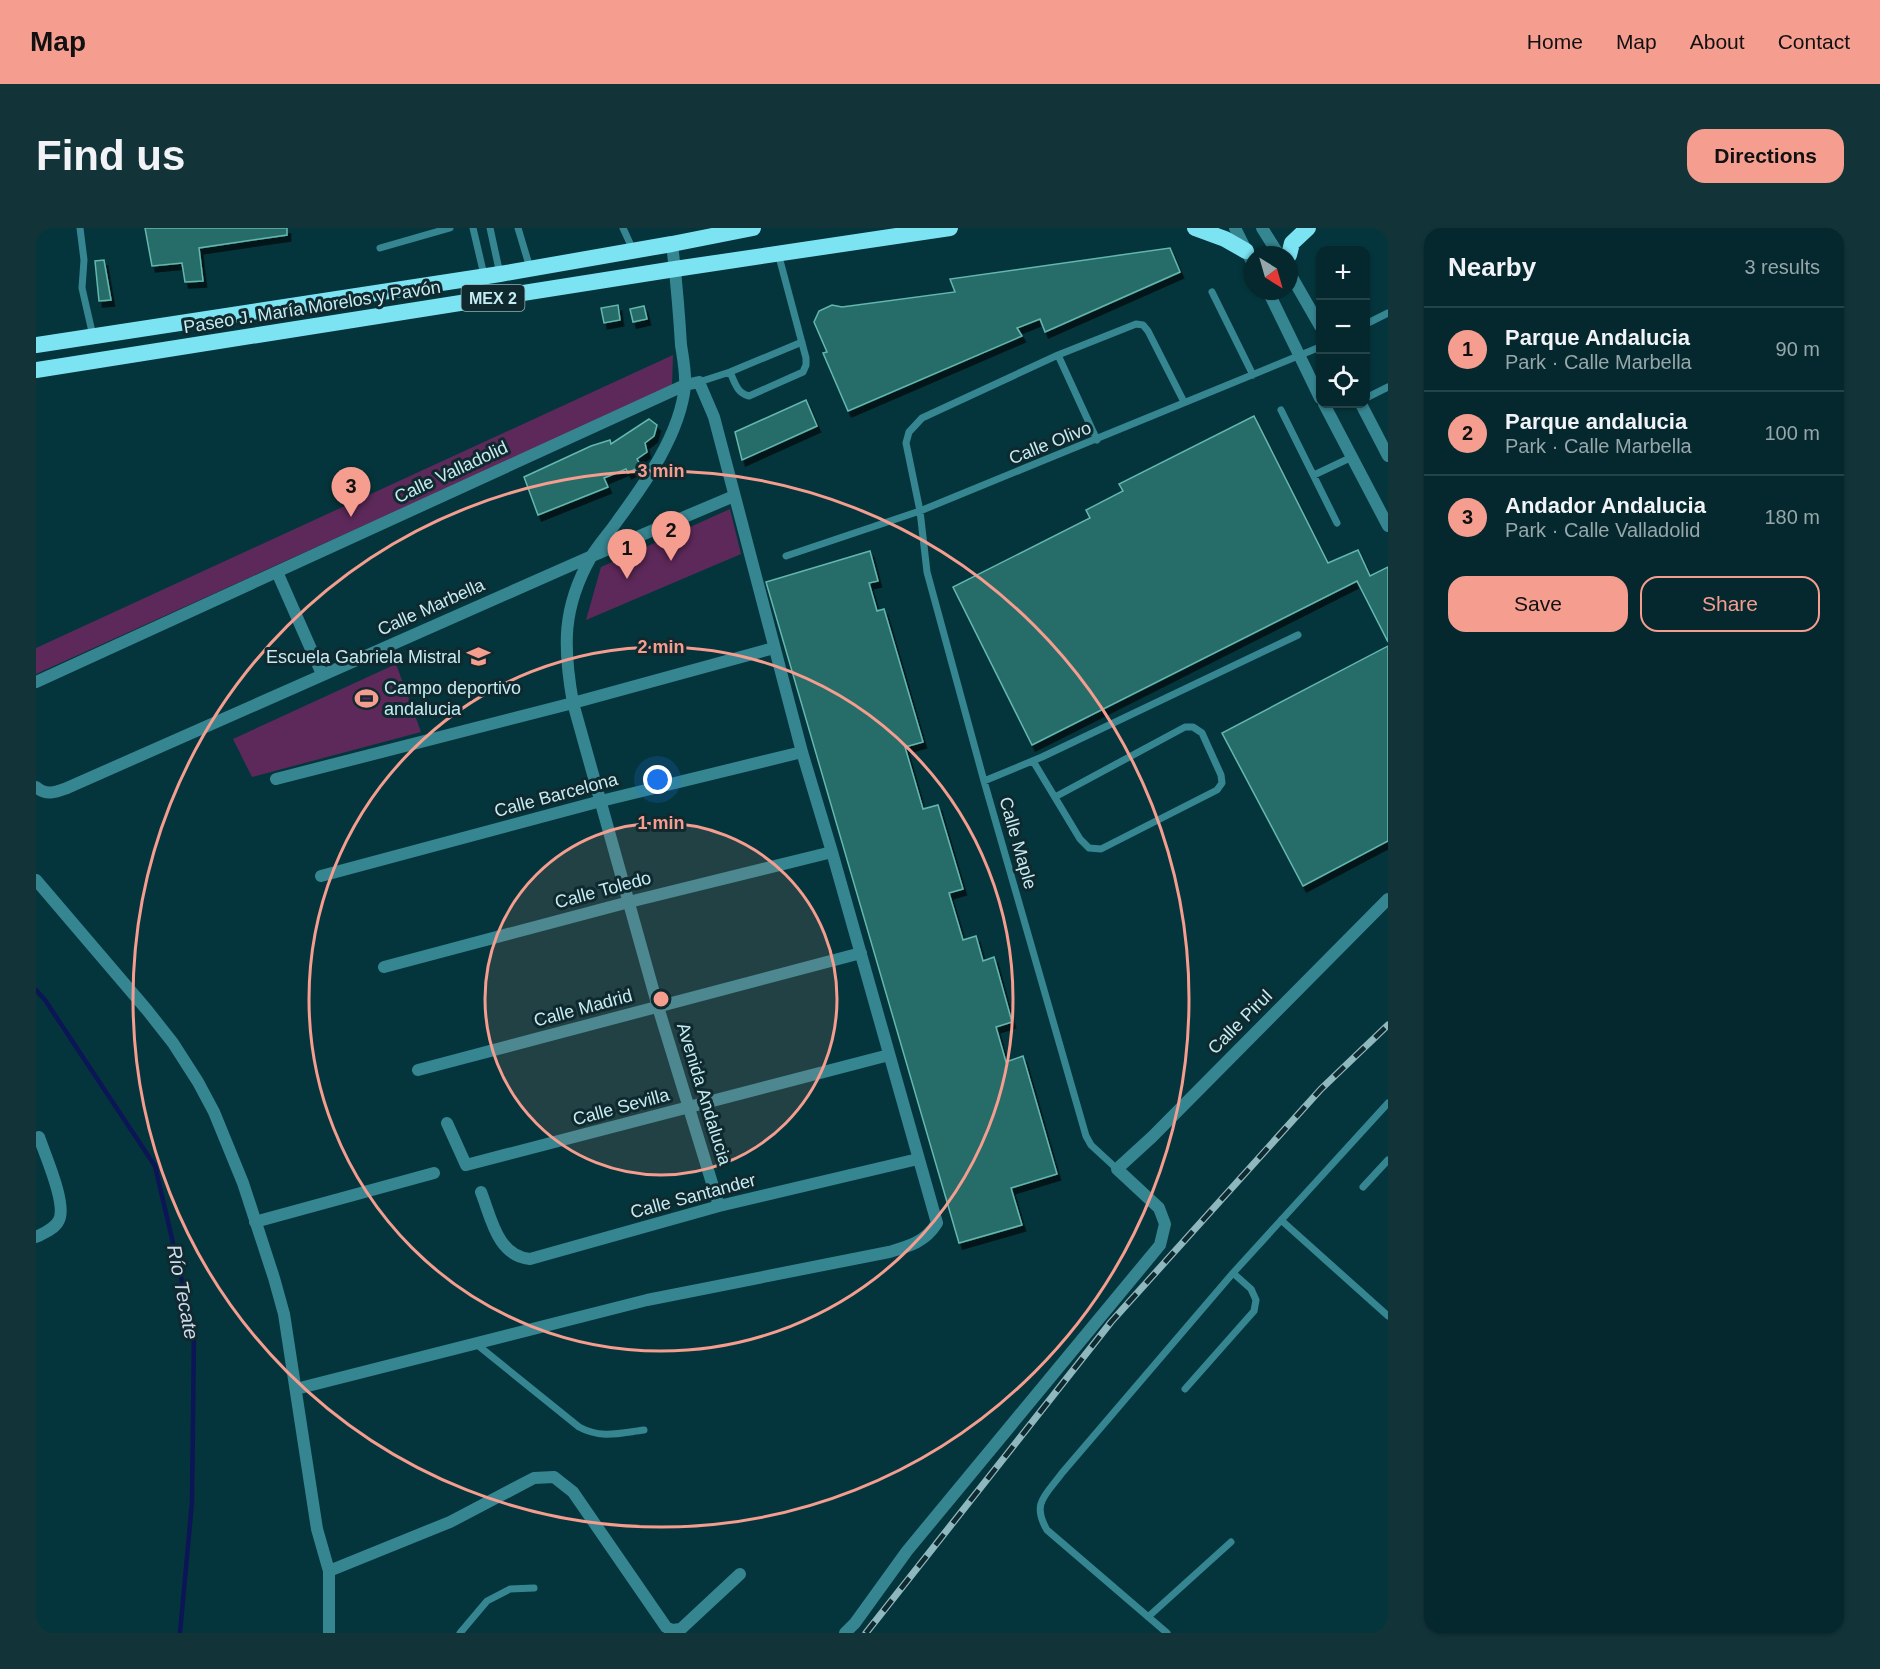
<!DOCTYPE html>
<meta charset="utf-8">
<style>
body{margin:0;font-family:Helvetica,sans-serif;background:#123439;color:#f1f3f6}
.controls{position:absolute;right:18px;top:18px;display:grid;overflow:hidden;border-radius:12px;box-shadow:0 2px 4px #0004}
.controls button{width:54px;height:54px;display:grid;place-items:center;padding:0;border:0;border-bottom:2px solid #254449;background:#04282d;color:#f1f3f6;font:30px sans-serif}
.compass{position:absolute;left:1208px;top:18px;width:54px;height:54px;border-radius:50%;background:#04282d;box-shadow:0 2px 4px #0004;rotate:143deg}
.you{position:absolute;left:622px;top:552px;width:21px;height:21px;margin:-15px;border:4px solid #fff;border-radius:50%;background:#1a73e8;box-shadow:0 0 0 9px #1a73e833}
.badge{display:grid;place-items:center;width:39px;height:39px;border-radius:50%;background:#f59d8f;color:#111;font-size:20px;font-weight:700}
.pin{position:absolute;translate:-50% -50px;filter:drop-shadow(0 2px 3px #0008)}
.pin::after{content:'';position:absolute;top:32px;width:21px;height:18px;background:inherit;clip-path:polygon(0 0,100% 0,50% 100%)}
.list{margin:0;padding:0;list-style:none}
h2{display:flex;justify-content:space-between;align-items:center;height:78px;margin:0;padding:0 24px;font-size:26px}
h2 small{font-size:20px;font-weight:400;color:#97a6aa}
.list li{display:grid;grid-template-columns:39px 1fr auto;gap:18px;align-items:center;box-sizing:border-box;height:84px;padding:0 24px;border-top:2px solid #254449}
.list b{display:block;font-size:22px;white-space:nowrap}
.list p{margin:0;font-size:20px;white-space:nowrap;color:#97a6aa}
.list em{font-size:20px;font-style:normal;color:#97a6aa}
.actions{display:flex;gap:12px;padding:18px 24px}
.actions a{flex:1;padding:14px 0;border:2px solid #f59d8f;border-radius:18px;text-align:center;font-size:21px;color:#f59d8f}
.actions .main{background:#f59d8f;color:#111}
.icon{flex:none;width:33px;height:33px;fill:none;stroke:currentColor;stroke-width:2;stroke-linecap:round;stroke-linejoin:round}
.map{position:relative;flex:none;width:1352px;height:1405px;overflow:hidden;border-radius:18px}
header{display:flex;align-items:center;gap:36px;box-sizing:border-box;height:84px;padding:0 30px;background:#f59d8f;color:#111}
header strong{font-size:28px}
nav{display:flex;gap:33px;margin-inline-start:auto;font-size:21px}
.intro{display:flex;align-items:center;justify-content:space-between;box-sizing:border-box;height:144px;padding:0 36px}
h1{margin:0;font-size:42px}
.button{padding:15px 27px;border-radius:18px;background:#f59d8f;color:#111;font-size:21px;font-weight:700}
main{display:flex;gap:36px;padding:0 36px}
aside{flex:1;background:#04282d;border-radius:18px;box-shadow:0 2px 4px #0004}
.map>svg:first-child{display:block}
.green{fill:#5d295a}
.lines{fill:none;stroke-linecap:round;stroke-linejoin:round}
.stream{stroke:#0c1556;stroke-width:4.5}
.building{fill:#266c67;stroke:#64b7b1;stroke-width:1.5;filter:url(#shadow)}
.service{stroke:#368692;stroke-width:7}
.minor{stroke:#368692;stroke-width:12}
.tertiary{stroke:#368692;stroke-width:12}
.trunk{stroke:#7ce3f3;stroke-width:16}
.rail-casing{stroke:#8eb7be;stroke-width:7}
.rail{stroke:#0f292e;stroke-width:4.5;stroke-dasharray:14;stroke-linecap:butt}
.ring{fill:none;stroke:#f59d8f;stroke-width:3}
.labels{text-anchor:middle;stroke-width:6;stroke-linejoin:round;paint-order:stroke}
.shield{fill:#0f292e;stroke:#8fb2b8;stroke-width:1.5}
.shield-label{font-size:16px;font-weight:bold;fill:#c6ecf3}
.street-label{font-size:18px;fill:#c6ecf3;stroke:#0f292e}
.poi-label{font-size:18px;fill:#c6ecf3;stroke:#0f292e;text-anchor:end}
.water-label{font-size:20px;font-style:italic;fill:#d0d8ec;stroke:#0f292e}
.centre{fill:#f59d8f;stroke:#0f292e;stroke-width:3}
.ring-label{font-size:18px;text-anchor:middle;font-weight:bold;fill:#f59d8f;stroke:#0f292e;stroke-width:6;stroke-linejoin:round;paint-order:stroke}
</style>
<header>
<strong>Map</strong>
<nav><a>Home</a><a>Map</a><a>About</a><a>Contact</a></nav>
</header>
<div class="intro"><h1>Find us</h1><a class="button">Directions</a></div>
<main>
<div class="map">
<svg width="1352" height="1405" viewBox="0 0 1352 1405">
<defs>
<filter id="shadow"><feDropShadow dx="3.5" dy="6" stdDeviation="0" flood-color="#0009"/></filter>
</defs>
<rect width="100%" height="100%" fill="#05353c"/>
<path class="green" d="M637 127 636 158 0 446V420Z
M694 281 705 326 550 392 565 339Z
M360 436 385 504 216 549 197 511Z"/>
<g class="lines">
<path class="stream" d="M0 762 9 772 119 938 158 1105 156 1274 144 1405"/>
</g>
<path class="building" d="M109 0H251V7L163 20 167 53 149 54 146 35 116 38Z
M1134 20 1144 44 1009 104 1004 91 981 100 986 108 812 183 787 125 791 124 778 94 783 83 796 77 806 79 919 64 914 51Z
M68 32 75 72 63 73 59 33Z
M582 77 584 92 568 95 565 80Z
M608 78 611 91 597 94 594 81Z
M770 172 781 198 706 232 699 204Z
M1218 188 1292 335 1322 322 1334 348 1352 339V414L1321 353 996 517 917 359 1054 290 1050 282 1087 263 1083 256Z
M613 191 621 197 618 208 609 215 611 224 601 231 605 238 592 245 590 241 568 250 572 259 502 287 488 249 555 218 574 212 575 216Z
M834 323 842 353 833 355 841 383 848 381 887 514 869 519 887 581 902 577 927 661 913 665 927 712 940 708 947 733 958 729 976 794 960 799 970 834 987 828 1021 946 975 960 986 997 923 1015 730 354Z
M1352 418V613L1267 658 1186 505Z"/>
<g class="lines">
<path class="service" d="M44 0 48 32 46 60 57 108
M437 0 448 47
M454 0 464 46
M482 0 494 40
M587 0 597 22
M344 20 414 0
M1176 64 1217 147
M1330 96 1352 85
M1022 127 1061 212
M694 144 766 114
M663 154 694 144C699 155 701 165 713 168L767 144 770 137V130L742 25
M1330 170 1352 159
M1245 182 1301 295
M1278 247 1316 229
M750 328 884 283 1284 119
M997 533 1044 611 1053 620 1065 621 1181 562 1186 555 1185 547 1166 505 1157 499H1149L1019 569
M948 553 1006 529 1262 407
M1081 941 1055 917 1050 908 948 553 891 344 884 283 870 215 873 204 886 190 1022 127 1100 96 1107 97 1112 103 1148 174
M1327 959 1352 932
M1245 992 1352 1088
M439 1115 543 1199C565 1211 584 1205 608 1202
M1149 1161 1218 1083 1220 1072 1215 1061 1197 1045
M1112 1389 1195 1314
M424 1405 451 1373 474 1361 498 1360
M1131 1405 1011 1302C995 1275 1010 1267 1026 1245L1197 1045 1352 875"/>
<path class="minor" d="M636 16C640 50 643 83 645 117 647 130 650 145 649 158 644 206 610 254 582 292 574 304 563 316 555 329 526 380 527 419 537 475L622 779 683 978
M241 344 286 446
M0 454 649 157 663 154 678 189 766 524 796 624 901 995C889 1014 874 1018 853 1024L611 1072 260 1161
M240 551 537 475 738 420
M0 559C10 568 20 564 31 560L556 328 698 268
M285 648 565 573 766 524
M0 652 111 782 137 815 162 854 178 884 207 955 238 1050 248 1086 281 1301 293 1343V1405
M348 739 593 674 796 624
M382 842 825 725
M411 895 430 937 853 827
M445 964C455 989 461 1028 494 1031L683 978 882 931
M219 994 398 945
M0 1009C8 1005 19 1001 23 992 31 976 9 927 3 909
M293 1343 414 1294 498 1250 518 1249 537 1264 630 1399 636 1402 645 1401 704 1346
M809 1405 819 1395 871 1323 1124 1017 1129 996 1123 980 1081 941 1116 909 1352 671"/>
<path class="tertiary" d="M1199 0 1217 36
M1226 0 1243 27
M1253 44 1284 98
M1232 63 1284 170
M1288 176 1352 298
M1325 176 1352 228"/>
<path class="trunk" d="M1159 0 1189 11 1210 23
M1253 27 1256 15 1272 0
M0 117 464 46 636 16 717 0
M0 142 639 41 914 0"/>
<defs>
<path id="rail" d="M830 1405 1075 1094 1285 861 1352 797"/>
</defs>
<use href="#rail" class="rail-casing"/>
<use href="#rail" class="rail"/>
</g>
<circle cx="625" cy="771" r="176" fill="#f59d8f" fill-opacity=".12"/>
<g class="ring">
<circle cx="625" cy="771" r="176"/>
<circle cx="625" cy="771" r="352"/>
<circle cx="625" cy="771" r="528"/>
</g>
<defs>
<symbol id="school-bare" viewBox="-9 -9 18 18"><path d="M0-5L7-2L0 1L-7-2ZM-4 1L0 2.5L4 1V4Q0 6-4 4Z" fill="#f59d8f" stroke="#0f292e" stroke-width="2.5" paint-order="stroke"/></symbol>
<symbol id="stadium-bare" viewBox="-9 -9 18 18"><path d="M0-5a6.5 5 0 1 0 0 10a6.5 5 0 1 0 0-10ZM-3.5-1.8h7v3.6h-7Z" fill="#f59d8f" stroke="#0f292e" stroke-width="2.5" paint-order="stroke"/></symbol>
</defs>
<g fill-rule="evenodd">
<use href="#school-bare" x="426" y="412" width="33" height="33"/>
<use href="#stadium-bare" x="314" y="454" width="33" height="33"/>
</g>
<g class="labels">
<rect class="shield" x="425.5" y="57" width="63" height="26" rx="4.5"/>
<g class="shield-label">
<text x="457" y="76">MEX 2</text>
</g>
<g class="street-label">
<text transform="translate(276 79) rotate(-9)" y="6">Paseo J. María Morelos y Pavón</text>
<text transform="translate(1014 215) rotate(-22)" y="6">Calle Olivo</text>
<text transform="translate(415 244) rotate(-25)" y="6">Calle Valladolid</text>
<text transform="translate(395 379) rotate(-24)" y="6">Calle Marbella</text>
<text transform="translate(520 567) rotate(-15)" y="6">Calle Barcelona</text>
<text transform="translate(982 615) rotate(74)" y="6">Calle Maple</text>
<text transform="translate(567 662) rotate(-15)" y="6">Calle Toledo</text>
<text transform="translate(547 780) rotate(-15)" y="6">Calle Madrid</text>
<text transform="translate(1204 794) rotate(-45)" y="6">Calle Pirul</text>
<text transform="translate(668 866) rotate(73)" y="6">Avenida Andalucia</text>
<text transform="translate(585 879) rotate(-15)" y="6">Calle Sevilla</text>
<text transform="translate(657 968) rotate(-15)" y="6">Calle Santander</text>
</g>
<g class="poi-label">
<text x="425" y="435">Escuela Gabriela Mistral</text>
<text x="348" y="466" text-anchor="start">Campo deportivo<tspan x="348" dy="21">andalucia</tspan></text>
</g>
<g class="water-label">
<text transform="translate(147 1064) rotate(79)" y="7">Río Tecate</text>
</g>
</g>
<circle cx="625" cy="771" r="9" class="centre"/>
<g class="ring-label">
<text x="625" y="249">3 min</text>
<text x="625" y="425">2 min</text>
<text x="625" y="601">1 min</text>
</g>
</svg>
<div class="controls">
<button>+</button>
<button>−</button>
<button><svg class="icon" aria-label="locate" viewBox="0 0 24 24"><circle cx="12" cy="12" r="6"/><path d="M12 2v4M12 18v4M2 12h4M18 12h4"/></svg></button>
</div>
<svg class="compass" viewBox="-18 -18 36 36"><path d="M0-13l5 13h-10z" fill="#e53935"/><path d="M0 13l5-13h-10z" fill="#97a6aa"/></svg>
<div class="you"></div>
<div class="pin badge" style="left:591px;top:351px">1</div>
<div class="pin badge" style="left:635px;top:333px">2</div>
<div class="pin badge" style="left:315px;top:289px">3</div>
</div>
<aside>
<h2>Nearby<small>3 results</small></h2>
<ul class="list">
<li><span class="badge">1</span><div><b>Parque Andalucia</b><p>Park · Calle Marbella</p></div><em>90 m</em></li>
<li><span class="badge">2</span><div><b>Parque andalucia</b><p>Park · Calle Marbella</p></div><em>100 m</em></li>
<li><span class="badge">3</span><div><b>Andador Andalucia</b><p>Park · Calle Valladolid</p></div><em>180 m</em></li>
</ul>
<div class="actions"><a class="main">Save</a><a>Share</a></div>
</aside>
</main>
